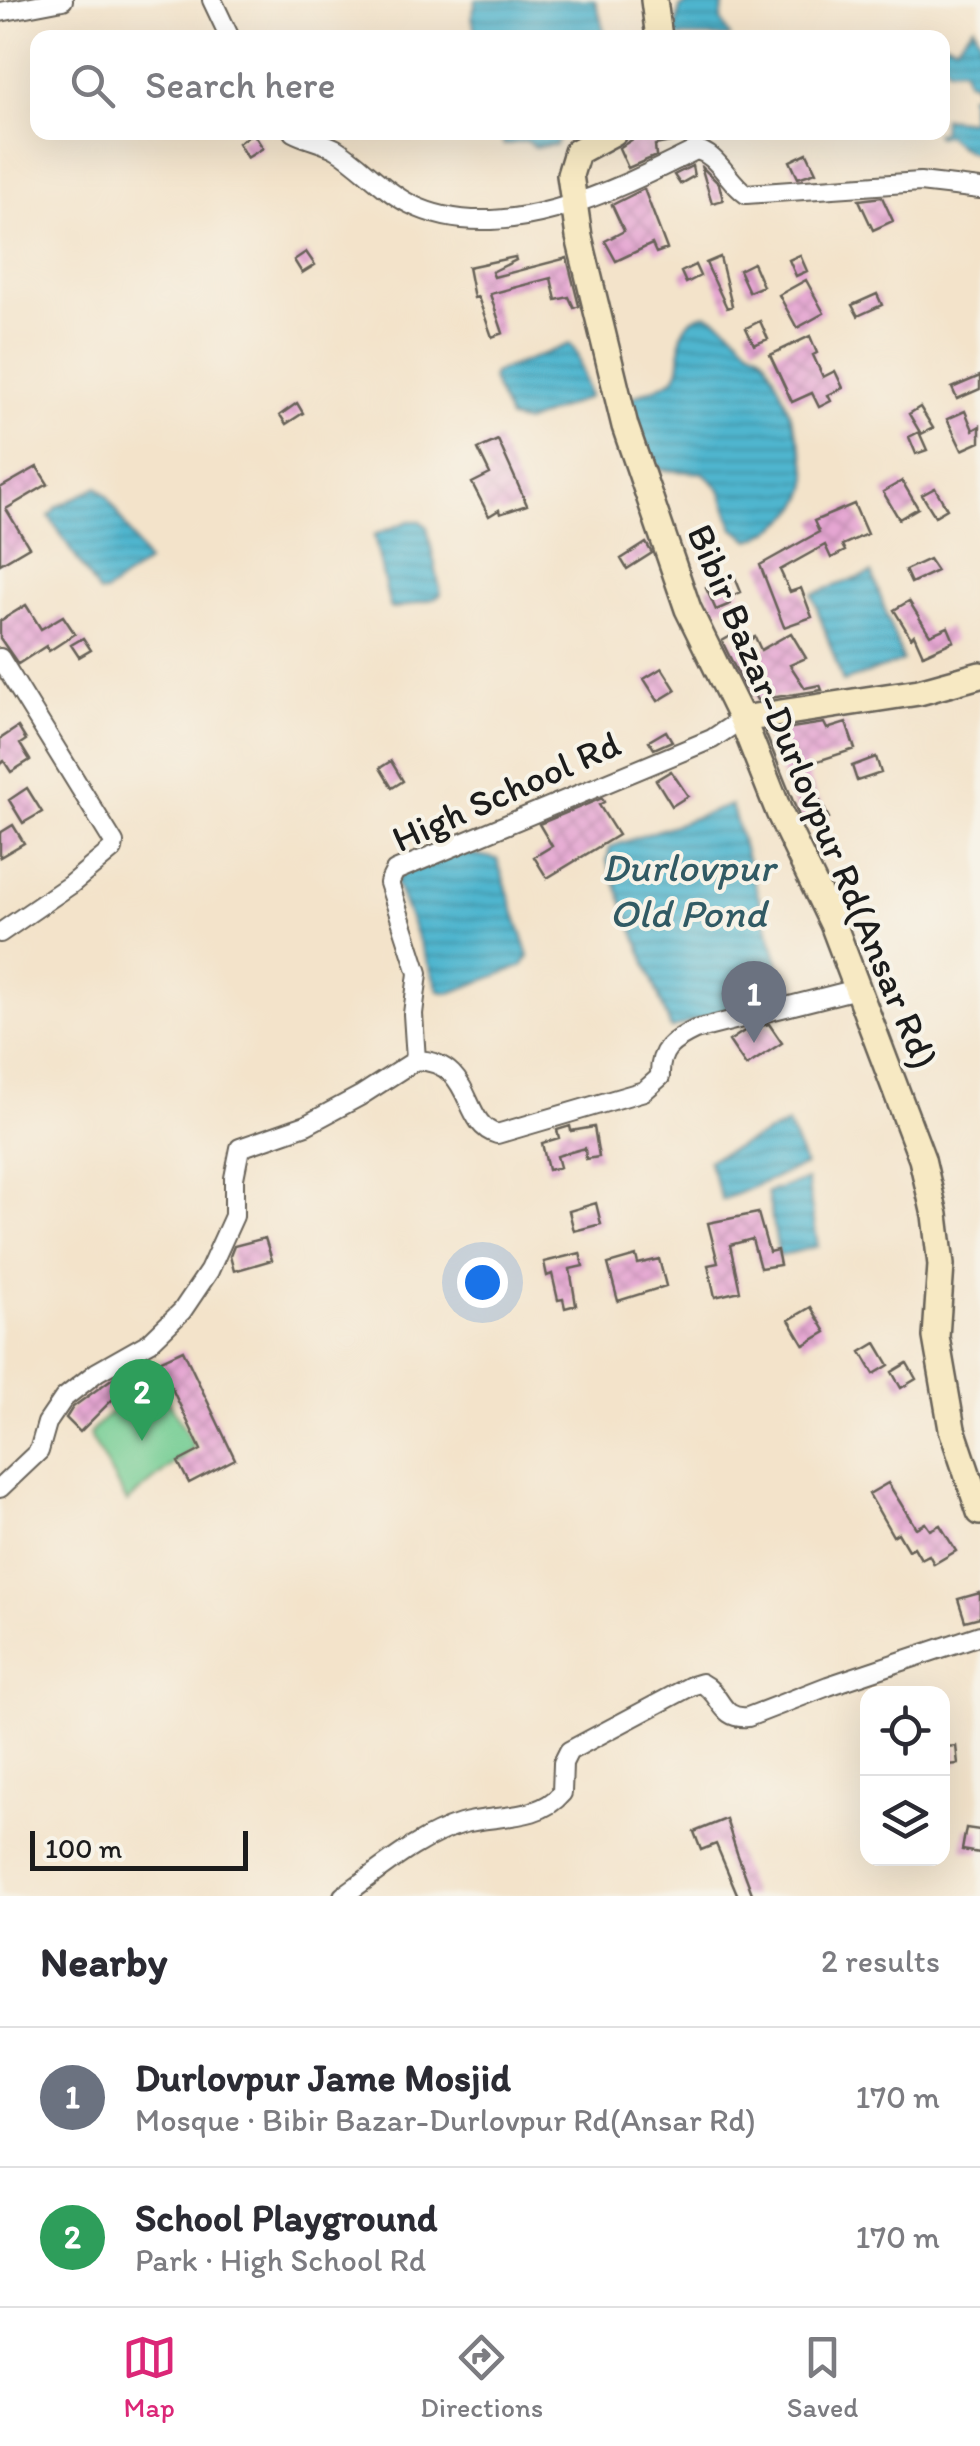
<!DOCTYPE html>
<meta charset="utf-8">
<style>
body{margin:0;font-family:Itim,sans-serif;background:#f7f7f7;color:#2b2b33}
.controls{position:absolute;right:30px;bottom:30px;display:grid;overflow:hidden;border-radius:20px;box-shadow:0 10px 40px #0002}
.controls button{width:90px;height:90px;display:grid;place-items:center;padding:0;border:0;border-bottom:2px solid #e1e1e2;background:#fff;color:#2b2b33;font:50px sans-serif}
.scale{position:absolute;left:30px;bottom:25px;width:218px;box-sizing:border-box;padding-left:10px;border:5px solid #1c1c1c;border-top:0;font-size:28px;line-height:35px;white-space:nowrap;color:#1c1c1c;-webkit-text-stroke:8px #f7f3e8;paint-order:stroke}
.you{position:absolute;left:482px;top:1282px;width:35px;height:35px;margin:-25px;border:8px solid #fff;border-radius:50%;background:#1a73e8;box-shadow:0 0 0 15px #1a73e833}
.badge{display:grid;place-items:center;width:65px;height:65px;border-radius:50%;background:#db2777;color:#fff;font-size:32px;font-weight:700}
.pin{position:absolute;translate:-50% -82px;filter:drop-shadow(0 2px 5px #0008)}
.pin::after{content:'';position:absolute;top:52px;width:35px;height:30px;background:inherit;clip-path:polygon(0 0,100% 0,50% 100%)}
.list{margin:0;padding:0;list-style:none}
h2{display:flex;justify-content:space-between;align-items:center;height:130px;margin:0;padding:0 40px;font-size:42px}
h2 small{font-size:32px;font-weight:400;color:#7c7c81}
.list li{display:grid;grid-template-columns:65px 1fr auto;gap:30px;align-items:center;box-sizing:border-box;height:140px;padding:0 40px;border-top:2px solid #e1e1e2}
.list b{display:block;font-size:38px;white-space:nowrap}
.list p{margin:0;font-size:32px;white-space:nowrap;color:#7c7c81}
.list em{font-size:32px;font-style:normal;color:#7c7c81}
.icon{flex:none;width:55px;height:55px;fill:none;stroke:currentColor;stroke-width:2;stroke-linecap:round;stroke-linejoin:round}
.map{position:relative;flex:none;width:980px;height:1896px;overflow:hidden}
.search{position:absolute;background:#fff;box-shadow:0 10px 40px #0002;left:30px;right:30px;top:30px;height:110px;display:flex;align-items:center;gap:25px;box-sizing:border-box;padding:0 35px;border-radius:20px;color:#7c7c81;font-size:38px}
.sheet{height:410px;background:#fff}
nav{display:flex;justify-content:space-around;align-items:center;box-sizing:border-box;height:140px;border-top:2px solid #e1e1e2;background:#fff;font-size:28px;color:#7c7c81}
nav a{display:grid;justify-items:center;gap:5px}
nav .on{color:#db2777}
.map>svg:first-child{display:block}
.park{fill:#72cc92;stroke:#477457;stroke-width:2.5}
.water{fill:url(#water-rules);stroke:#366976;stroke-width:2.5}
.building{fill:url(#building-cross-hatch)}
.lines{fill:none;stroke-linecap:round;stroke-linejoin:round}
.street-casing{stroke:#676259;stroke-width:22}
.secondary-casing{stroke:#676259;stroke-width:30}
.street{stroke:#fff;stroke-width:18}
.secondary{stroke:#f7e9c3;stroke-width:25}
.labels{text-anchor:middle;stroke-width:8;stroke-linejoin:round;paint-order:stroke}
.street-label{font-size:38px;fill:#1c1c1c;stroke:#f7f3e8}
.water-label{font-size:40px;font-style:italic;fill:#315a64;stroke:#f7f3e8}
</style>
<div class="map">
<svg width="980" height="1896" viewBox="0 0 980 1896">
<defs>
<pattern id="water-rules" width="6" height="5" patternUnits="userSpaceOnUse" patternTransform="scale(2.5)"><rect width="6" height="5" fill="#50b6cf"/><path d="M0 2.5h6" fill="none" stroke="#4293a7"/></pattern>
<pattern id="building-cross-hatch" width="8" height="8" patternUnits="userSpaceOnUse" patternTransform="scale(2.5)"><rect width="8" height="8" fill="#e5a6d2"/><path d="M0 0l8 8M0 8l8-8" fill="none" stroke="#c48eb4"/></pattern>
</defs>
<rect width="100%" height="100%" fill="#f7f3e8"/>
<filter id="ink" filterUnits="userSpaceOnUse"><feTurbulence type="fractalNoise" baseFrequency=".01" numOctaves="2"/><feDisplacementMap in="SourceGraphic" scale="20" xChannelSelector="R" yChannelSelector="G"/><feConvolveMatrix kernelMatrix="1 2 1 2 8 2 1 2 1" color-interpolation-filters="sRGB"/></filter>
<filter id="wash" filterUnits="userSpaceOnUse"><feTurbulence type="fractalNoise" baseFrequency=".0048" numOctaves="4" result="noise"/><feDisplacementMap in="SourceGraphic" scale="40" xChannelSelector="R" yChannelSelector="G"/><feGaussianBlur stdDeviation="2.25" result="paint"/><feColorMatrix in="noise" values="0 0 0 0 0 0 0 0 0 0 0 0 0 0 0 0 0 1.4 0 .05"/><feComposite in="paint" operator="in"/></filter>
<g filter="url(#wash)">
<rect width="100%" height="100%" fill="#f3e3ca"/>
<path class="park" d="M152 1370 194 1447 127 1502 89 1434Z"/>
<path class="water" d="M476 0H595L606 37H476L472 16Z
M693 0 724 1 721 20 730 37H674L680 8Z
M974 26 980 40V157L960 147 946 135 937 137 936 133 942 132 943 118 971 121 970 95 977 94 974 82 966 80 963 68 948 69 943 59 942 41 956 45Z
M500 133H561L555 145 535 147 526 141 504 145Z
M706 314C724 321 735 332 748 346 752 350 757 350 761 354 775 366 811 464 808 483 804 511 775 531 751 540L734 529 720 489 704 473 661 470C646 450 629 423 632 398 644 390 660 388 670 381 694 363 662 324 706 314Z
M570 344 577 354 589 397 525 423 509 419 492 379 494 373Z
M97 487 108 497 147 562 105 593H99L49 516 57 507Z
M409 521H420L427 527 441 594 436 598 393 609 390 608 374 535Z
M872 573 903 661 843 682 812 594Z
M731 805 786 989 671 1029 607 861 610 847Z
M464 852 497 859 529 956 522 966 450 993 439 991 395 881 403 874Z
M788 1124 805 1165 722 1200 708 1160Z
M807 1180 818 1246 779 1256 767 1192Z"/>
<g id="blocks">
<path class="building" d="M644 132H692V138L655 145 656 156 628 168 619 148Z
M253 133 263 148 247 158 238 143Z
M807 153 816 172 798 178 790 161Z
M692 166 694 176 680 184 674 175Z
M701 166 719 184 723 200 712 203Z
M644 189 667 249 656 253 652 244 616 261 605 241 624 231 612 205Z
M882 197 893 221 873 230 859 200Z
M306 252 315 265 302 273 294 260Z
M800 255 807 271 796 276 789 260Z
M515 257 516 260 492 272 494 277 567 258 579 306 574 308 569 297 556 300 551 278 490 294 503 333 492 337 478 297 474 298 468 267Z
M720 257 732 306 727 308 706 263Z
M753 263 763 286 749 292 739 270Z
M695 265 700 276 686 283 681 272Z
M806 280 824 313 797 328 779 295Z
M877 294 882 305 858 316 852 305Z
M760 321 768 339 754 345 746 328Z
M810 336 817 353 813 355 823 377 835 371 843 388 828 395 831 401 819 407 812 393 792 402 770 355Z
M980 376V389L957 399 952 388Z
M297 403 303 413 286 424 280 415Z
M920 407 933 428 921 434 909 414Z
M965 411 973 430 980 426V442L962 450 947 419Z
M919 432 927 450 916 454 909 437Z
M498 440 527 505 500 514 499 510 489 516 472 483 490 474 478 449Z
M37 467 48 484 6 509 29 547 0 564V488Z
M902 481 918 508 899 519 883 492Z
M935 488 947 509 935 516 922 495Z
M854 504 867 534 842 545 845 551 831 558 825 545 780 570 790 592 801 588 812 617 784 627 760 565 819 532 814 521Z
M646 543 652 553 627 569 621 559Z
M929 559 937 571 911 583 905 570Z
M734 575 741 592 727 598 730 604 716 610 706 588Z
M909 601 930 635 948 627 954 641 923 655 914 635 911 638 894 610Z
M26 605 41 629 63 616 75 634 49 651 46 646 18 664 0 638V621Z
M791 633 806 658 790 665 805 688 820 685 822 690 757 700 749 686 745 688 722 641 731 636 736 646 755 637 761 650Z
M83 638 91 650 79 657 71 645Z
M662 668 676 690 658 701 644 679Z
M824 723 827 729 846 723 855 749 805 765 817 800 819 799 829 818 816 824 812 816 801 821 765 732Z
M18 727 26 740 20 744 30 760 11 772 4 761 0 764V739Z
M666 731 672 741 654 749 649 741Z
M876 757 881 773 857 781 852 766Z
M391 761 403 781 392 788 380 768Z
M671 771 688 796 672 806 656 780Z
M27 788 42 812 23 823 9 800Z
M602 798 604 802 599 805 618 835 547 878 534 857 552 846 539 824Z
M13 825 24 843 0 857V833Z
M769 1024 782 1043 746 1066 729 1041 746 1030Z
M570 1126 571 1131 594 1127 599 1157 586 1159 585 1148 557 1156 560 1167 548 1170 542 1143 559 1138 557 1130Z
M596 1203 601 1224 574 1231 569 1211Z
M758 1213 769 1252 777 1250 780 1265 760 1268 752 1239 730 1245 740 1291 715 1297 708 1265 718 1263 708 1223Z
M265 1238 272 1260 234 1271 230 1256 234 1246Z
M580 1253 583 1266 570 1269 576 1305 565 1308 563 1299 558 1300 552 1274 547 1276 544 1262Z
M636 1256 638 1264 659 1259 666 1286 618 1301 608 1264Z
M811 1307 826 1332 804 1345 789 1320Z
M876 1343 889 1365 874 1374 861 1352Z
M183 1350 235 1459 189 1483 178 1462 201 1450 159 1361Z
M907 1363 916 1379 901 1388 892 1372Z
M117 1375 127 1385 80 1432 66 1418 73 1407Z
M888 1483 916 1528 925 1523 930 1530 940 1525 956 1551 934 1564 929 1555 921 1559 914 1547 908 1550 898 1533 893 1536 869 1494Z
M980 1593V1617L965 1621 958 1599Z
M956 1746 958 1764 947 1765 945 1747Z
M726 1819 737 1853 753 1896H738L716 1844 701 1850 694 1832Z
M966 1828 980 1830V1853L962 1850Z"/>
</g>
</g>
<g filter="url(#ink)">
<use href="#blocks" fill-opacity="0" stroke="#676259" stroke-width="2.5"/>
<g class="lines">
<defs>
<path id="street" d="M212 0 230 38
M0 12 63 0
M293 132C306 139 323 142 336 149 362 165 382 190 410 204 499 249 616 190 696 150 717 153 728 182 746 194L920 182 980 189
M0 658 114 843 113 849 70 885 0 933
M416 1060C476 1062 460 1124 497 1134L644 1091 660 1077C659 1049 672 1041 695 1030L857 989
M0 1488 39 1451 47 1423 64 1398 97 1372 150 1342 182 1311 209 1271 234 1216V1178L240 1148 306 1125 360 1096 416 1060 413 1014 418 973 389 883 395 871 712 739 742 719
M343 1896C380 1870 417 1837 461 1824 494 1814 538 1822 562 1793L563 1763 569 1751 691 1686 701 1683C723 1694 719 1720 748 1717L828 1686 980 1635"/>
<path id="secondary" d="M654 0 659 38
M614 132 577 152 570 175 579 237 625 426 688 609 742 719 779 812 833 924 922 1159 935 1215 941 1265 936 1337 952 1429 980 1512
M742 719 919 692 980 675"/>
</defs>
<use href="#street" class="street-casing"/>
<use href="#secondary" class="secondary-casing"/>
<use href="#street" class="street"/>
<use href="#secondary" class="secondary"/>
</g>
</g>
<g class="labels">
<g class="street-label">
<text transform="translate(506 791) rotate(-24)" y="13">High School Rd</text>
<text transform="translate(813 796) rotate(67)" y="13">Bibir Bazar-Durlovpur Rd(Ansar Rd)</text>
</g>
<g class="water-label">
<text x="688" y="881">Durlovpur<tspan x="688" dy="46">Old Pond</tspan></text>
</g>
</g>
</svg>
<div class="controls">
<button><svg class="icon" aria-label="locate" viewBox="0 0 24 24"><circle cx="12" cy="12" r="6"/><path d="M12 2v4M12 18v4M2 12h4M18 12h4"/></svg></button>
<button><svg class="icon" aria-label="layers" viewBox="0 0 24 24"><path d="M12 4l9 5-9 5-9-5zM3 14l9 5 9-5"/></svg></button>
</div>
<div class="scale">100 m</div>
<div class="you"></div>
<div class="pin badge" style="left:754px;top:1043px;background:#6b7280">1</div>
<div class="pin badge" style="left:142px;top:1441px;background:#2e9e5b">2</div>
<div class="search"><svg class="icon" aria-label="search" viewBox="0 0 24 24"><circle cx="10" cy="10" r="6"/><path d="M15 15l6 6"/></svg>Search here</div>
</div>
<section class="sheet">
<h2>Nearby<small>2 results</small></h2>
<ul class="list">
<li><span class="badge" style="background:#6b7280">1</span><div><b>Durlovpur Jame Mosjid</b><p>Mosque · Bibir Bazar-Durlovpur Rd(Ansar Rd)</p></div><em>170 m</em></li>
<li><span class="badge" style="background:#2e9e5b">2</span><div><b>School Playground</b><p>Park · High School Rd</p></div><em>170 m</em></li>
</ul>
</section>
<nav>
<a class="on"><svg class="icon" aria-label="map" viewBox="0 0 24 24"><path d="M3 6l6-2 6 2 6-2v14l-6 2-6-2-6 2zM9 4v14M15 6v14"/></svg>Map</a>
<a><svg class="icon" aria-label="directions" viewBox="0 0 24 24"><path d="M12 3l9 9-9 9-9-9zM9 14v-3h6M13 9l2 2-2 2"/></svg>Directions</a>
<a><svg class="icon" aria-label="saved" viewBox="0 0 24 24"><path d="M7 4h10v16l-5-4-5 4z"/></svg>Saved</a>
</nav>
